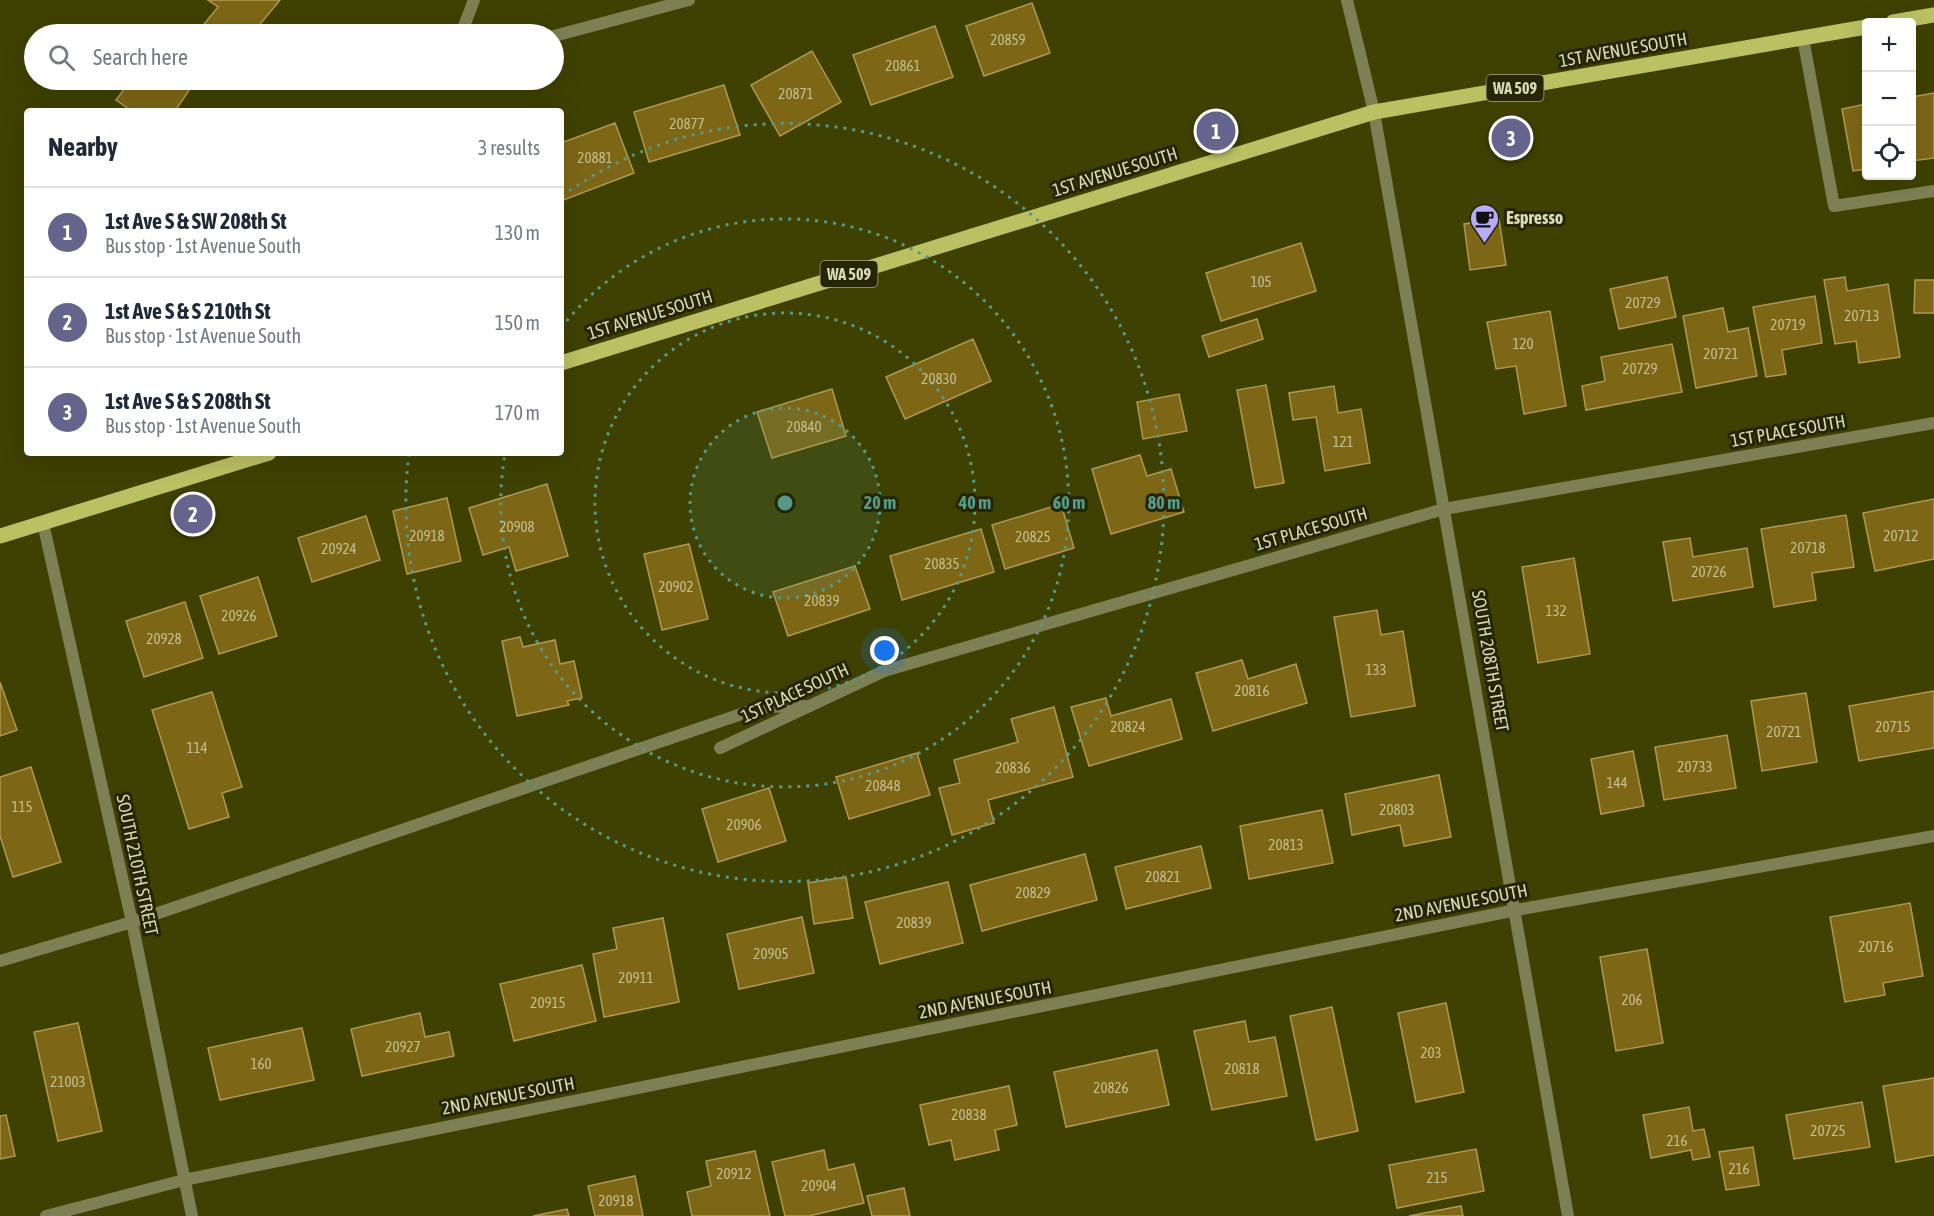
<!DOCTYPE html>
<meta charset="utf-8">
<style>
body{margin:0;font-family:"Asap Condensed",sans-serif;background:#f2f2f3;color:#1f2937}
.controls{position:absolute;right:18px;top:18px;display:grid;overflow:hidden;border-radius:6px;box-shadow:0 6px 24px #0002}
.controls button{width:54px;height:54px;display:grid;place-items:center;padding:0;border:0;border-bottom:2px solid #e0e1e3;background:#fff;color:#1f2937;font:30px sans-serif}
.you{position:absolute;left:885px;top:651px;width:21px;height:21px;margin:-15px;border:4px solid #fff;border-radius:50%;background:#1a73e8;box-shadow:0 0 0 9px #1a73e833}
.badge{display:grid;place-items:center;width:39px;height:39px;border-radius:50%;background:#64648d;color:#fff;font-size:20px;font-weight:700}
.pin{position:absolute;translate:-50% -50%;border:3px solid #fff;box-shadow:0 2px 6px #0006}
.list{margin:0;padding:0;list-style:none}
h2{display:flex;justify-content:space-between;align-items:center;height:78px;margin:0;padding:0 24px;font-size:26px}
h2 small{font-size:20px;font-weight:400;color:#747a83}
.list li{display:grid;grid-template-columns:39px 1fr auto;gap:18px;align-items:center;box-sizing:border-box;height:90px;padding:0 24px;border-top:2px solid #e0e1e3}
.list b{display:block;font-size:22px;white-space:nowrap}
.list p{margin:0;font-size:20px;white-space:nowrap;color:#747a83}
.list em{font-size:20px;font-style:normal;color:#747a83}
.icon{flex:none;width:33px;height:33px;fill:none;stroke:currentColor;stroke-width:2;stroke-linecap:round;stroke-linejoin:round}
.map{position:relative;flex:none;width:1934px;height:1216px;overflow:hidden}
.search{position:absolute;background:#fff;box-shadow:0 6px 24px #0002;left:24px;top:24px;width:540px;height:66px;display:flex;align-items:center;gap:15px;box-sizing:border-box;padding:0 21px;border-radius:33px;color:#747a83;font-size:22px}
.panel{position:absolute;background:#fff;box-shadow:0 6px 24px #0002;left:24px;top:108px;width:540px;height:348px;border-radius:6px}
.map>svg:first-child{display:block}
.building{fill:#7d6616;stroke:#b0994f;stroke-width:1.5}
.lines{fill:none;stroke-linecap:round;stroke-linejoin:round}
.service{stroke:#7c8054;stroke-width:12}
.minor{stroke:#7c8054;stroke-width:12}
.tertiary{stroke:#7c8054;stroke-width:12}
.primary{stroke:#bbc062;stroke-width:15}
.ring{fill:none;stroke:#598;stroke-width:3;stroke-dasharray:3 6}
.labels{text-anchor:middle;stroke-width:6;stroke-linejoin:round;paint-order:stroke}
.number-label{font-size:15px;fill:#c1be8f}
.shield{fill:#252607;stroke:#a2a582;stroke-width:1.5}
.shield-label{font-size:16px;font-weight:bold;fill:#d8dbb7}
.street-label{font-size:18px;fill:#d8dbb7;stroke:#252607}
.poi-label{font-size:18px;font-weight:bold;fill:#d8dbb7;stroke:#252607;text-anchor:start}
.centre{fill:#598;stroke:#252607;stroke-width:3}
.ring-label{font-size:18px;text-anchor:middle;font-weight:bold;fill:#598;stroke:#252607;stroke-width:6;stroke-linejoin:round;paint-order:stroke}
</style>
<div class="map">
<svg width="1934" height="1216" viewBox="0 0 1934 1216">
<rect width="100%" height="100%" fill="#3f4102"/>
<path class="building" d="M208 0H280L252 34H196L218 7Z
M1032 3 1050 53 984 76 966 26Z
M935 26 953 77 871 105 853 55Z
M812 51 841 102 780 136 751 85Z
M131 80H196L175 111H132L116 100Z
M724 85 740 135 649 162 634 112Z
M1934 93V158L1912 161V97Z
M1866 104V169L1853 171 1842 109Z
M615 123 634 173 561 201V143Z
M1499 219 1506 265 1470 270 1464 224Z
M1301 243 1316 291 1221 321 1206 273Z
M1667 277 1676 317 1619 329 1610 289Z
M1845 277 1847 291 1888 284 1900 357 1859 363 1856 341 1835 344 1824 280Z
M1915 280H1934V313H1914Z
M1815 296 1822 343 1782 350 1786 374 1766 377 1753 307Z
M1723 308 1728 332 1748 328 1757 376 1696 388 1683 316Z
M1550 311 1566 406 1524 414 1516 366 1496 369 1487 322Z
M1257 319 1263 339 1209 357 1202 336Z
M973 339 991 381 905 419 886 377Z
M1672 344 1682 392 1586 410 1582 386 1605 381 1601 357Z
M1266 385 1284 483 1255 488 1237 390Z
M1334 386 1338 413 1361 409 1370 463 1325 471 1316 417 1293 420 1289 393Z
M832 389 846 436 772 458 757 412Z
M1179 394 1187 431 1143 439 1137 402Z
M1140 455 1147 476 1171 469 1184 512 1111 534 1092 469Z
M547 484 568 556 516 571 509 547 483 555 469 508Z
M447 498 461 561 407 574 393 511Z
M1934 499V559L1875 571 1863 513Z
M1061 504 1074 548 1005 569 992 525Z
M1846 515 1854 567 1812 573 1816 600 1774 607 1761 529Z
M366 516 380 560 312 582 298 538Z
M981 529 994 572 902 600 890 556Z
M1690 538 1693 557 1747 548 1753 587 1673 601 1663 542Z
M689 544 708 619 662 630 644 554Z
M1574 558 1590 654 1538 663 1522 567Z
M855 566 870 609 788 636 773 592Z
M258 577 277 636 219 654 200 596Z
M185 602 203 658 144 677 126 621Z
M1377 610 1381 635 1403 631 1415 706 1351 717 1334 617Z
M520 637 523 647 555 640 560 664 574 661 582 698 567 701 569 705 517 716 502 641Z
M1242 660 1248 679 1296 664 1307 703 1213 731 1196 673Z
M0 682 17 730 0 736Z
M1934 691V748L1859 761 1849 706Z
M212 692 242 787 222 793 229 817 189 829 152 710Z
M1806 693 1817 762 1762 771 1751 701Z
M1106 698 1111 716 1171 699 1182 739 1089 766 1071 707Z
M1054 707 1073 777 988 800 994 823 952 835 939 788 960 783 954 760 1018 742 1011 719Z
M1727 735 1736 788 1664 800 1655 747Z
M1633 751 1644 806 1601 814 1591 759Z
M917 753 930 795 849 819 836 777Z
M31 767 61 862 13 877 0 836V777Z
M1439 775 1451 837 1404 846 1400 825 1352 835 1345 794Z
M769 788 786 841 718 862 702 809Z
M1322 810 1333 863 1249 879 1240 826Z
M1201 846 1211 888 1126 909 1115 867Z
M1085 854 1097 900 982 931 970 885Z
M846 877 853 918 814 924 808 883Z
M948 882 963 943 880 964 865 902Z
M1910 903 1923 976 1883 983 1885 995 1845 1002 1830 917Z
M802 917 814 973 739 989 727 934Z
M663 918 679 1002 604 1017 593 954 617 949 613 928Z
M1647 949 1663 1043 1616 1051 1600 957Z
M582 965 596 1021 514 1041 500 984Z
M1446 1003 1464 1092 1416 1102 1398 1013Z
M1332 1007 1358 1131 1316 1140 1290 1016Z
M420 1013 425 1037 449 1032 454 1056 362 1076 351 1029Z
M1245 1021 1249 1042 1275 1037 1287 1096 1212 1110 1194 1031Z
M78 1023 102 1131 58 1141 34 1032Z
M302 1028 314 1080 220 1100 208 1048Z
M1157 1050 1169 1105 1066 1127 1054 1072Z
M1934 1078V1155L1896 1162 1883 1086Z
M1009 1086 1017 1125 995 1130 999 1150 955 1160 951 1140 929 1145 920 1105Z
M1862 1102 1870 1147 1794 1159 1786 1115Z
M1689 1107 1693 1131 1704 1129 1710 1157 1693 1160 1691 1150 1651 1158 1643 1115Z
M6 1115 15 1156 0 1159V1116Z
M1753 1147 1759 1185 1726 1190 1719 1152Z
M1476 1149 1484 1191 1397 1208 1389 1165Z
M824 1150 828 1170 854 1164 864 1203 809 1216H785L772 1162Z
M755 1151 770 1216H692L687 1192 711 1186 706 1161Z
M635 1176 643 1216H595L588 1186Z
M904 1188 910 1216H872L867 1196Z
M1461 1206 1463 1216H1409Z
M567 1209 569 1216H533Z"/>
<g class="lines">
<path class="service" d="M554 36 689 0
M1803 38 1834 206 1934 191
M132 922 762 707 810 706"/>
<path class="minor" d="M461 34 474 0
M43 523 132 922 192 1216
M720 748 884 671 1444 509 1934 423
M0 961 132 922
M46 1216 184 1180 1516 910 1934 836"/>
<path class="tertiary" d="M1347 0 1374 112 1568 1216"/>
<path class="primary" d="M1893 22 1934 15
M561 363 1374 112 1866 27
M0 536 269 453"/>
</g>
<circle cx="785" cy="503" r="95" fill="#598" fill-opacity=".12"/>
<g class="ring">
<circle cx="785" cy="503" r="95"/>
<circle cx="785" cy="503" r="190"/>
<path d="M561 328A284 284 0 1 1 505 454"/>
<path d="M562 196A379 379 0 1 1 409 454"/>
</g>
<defs>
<symbol id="cafe-pin" viewBox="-11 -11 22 30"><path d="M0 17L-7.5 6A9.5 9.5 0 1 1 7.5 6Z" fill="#b8abf7" stroke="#252607"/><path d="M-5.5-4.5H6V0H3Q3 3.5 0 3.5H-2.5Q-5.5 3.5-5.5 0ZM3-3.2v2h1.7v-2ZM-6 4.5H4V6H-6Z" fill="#111"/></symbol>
</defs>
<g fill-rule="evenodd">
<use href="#cafe-pin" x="1468" y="202" width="33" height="45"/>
</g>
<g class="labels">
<g class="number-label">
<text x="1008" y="45">20859</text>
<text x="903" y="71">20861</text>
<text x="796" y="99">20871</text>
<text x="687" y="129">20877</text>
<text x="595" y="163">20881</text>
<text x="1261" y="287">105</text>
<text x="1643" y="308">20729</text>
<text x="1862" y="321">20713</text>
<text x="1788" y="330">20719</text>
<text x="1523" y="349">120</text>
<text x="1721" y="359">20721</text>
<text x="1640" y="374">20729</text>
<text x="939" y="384">20830</text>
<text x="804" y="432">20840</text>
<text x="1343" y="447">121</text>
<text x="517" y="532">20908</text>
<text x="427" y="541">20918</text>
<text x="1901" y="541">20712</text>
<text x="1033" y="542">20825</text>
<text x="1808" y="553">20718</text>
<text x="339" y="554">20924</text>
<text x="942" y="569">20835</text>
<text x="1709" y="577">20726</text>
<text x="676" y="592">20902</text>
<text x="822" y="606">20839</text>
<text x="1556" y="616">132</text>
<text x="239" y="621">20926</text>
<text x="164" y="644">20928</text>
<text x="1376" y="675">133</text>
<text x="1252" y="696">20816</text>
<text x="1128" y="732">20824</text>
<text x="1893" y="732">20715</text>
<text x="1784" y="737">20721</text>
<text x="197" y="753">114</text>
<text x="1695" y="772">20733</text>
<text x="1013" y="773">20836</text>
<text x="1617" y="788">144</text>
<text x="883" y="791">20848</text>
<text x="22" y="812">115</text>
<text x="1397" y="815">20803</text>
<text x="744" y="830">20906</text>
<text x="1286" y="850">20813</text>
<text x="1163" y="882">20821</text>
<text x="1033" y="898">20829</text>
<text x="914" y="928">20839</text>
<text x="1876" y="952">20716</text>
<text x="771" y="959">20905</text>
<text x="636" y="983">20911</text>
<text x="1632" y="1005">206</text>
<text x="548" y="1008">20915</text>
<text x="403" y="1052">20927</text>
<text x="1431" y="1058">203</text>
<text x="261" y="1069">160</text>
<text x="1242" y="1074">20818</text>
<text x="68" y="1087">21003</text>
<text x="1111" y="1093">20826</text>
<text x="969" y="1120">20838</text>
<text x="1828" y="1136">20725</text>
<text x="1677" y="1146">216</text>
<text x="1739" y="1174">216</text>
<text x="734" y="1179">20912</text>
<text x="1437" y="1183">215</text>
<text x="819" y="1191">20904</text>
<text x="616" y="1206">20918</text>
</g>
<g class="shield">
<rect x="1486.5" y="75" width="57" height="26" rx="4.5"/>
<rect x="820.5" y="261" width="57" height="26" rx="4.5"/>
</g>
<g class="shield-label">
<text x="1515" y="94">WA 509</text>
<text x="849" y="280">WA 509</text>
</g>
<g class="street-label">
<text transform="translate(1623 50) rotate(-10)" y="6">1ST AVENUE SOUTH</text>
<text transform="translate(1115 172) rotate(-17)" y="6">1ST AVENUE SOUTH</text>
<text transform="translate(650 315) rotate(-17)" y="6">1ST AVENUE SOUTH</text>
<text transform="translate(1788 431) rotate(-10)" y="6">1ST PLACE SOUTH</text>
<text transform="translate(1311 529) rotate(-16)" y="6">1ST PLACE SOUTH</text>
<text transform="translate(1490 661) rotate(80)" y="6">SOUTH 208TH STREET</text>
<text transform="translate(795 693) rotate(-25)" y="6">1ST PLACE SOUTH</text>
<text transform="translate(137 865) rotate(78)" y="6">SOUTH 210TH STREET</text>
<text transform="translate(1461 903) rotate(-11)" y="6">2ND AVENUE SOUTH</text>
<text transform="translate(985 1000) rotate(-11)" y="6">2ND AVENUE SOUTH</text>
<text transform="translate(508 1096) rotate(-11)" y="6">2ND AVENUE SOUTH</text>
</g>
<g class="poi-label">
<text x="1506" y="224">Espresso</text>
</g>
</g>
<circle cx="785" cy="503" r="9" class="centre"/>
<g class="ring-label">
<text x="880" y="509">20 m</text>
<text x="975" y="509">40 m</text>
<text x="1069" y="509">60 m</text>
<text x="1164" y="509">80 m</text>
</g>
</svg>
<div class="controls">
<button>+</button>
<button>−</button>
<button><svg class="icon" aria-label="locate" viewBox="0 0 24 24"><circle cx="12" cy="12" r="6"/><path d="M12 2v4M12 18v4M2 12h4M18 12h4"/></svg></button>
</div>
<div class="you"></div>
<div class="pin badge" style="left:1216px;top:131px">1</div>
<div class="pin badge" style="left:193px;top:514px">2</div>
<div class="pin badge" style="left:1511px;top:138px">3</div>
<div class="search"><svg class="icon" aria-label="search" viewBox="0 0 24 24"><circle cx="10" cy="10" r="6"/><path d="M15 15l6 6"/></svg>Search here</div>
<section class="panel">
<h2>Nearby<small>3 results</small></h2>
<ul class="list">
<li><span class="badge">1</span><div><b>1st Ave S &amp; SW 208th St</b><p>Bus stop · 1st Avenue South</p></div><em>130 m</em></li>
<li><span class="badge">2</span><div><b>1st Ave S &amp; S 210th St</b><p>Bus stop · 1st Avenue South</p></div><em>150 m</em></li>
<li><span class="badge">3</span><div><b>1st Ave S &amp; S 208th St</b><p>Bus stop · 1st Avenue South</p></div><em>170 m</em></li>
</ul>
</section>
</div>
